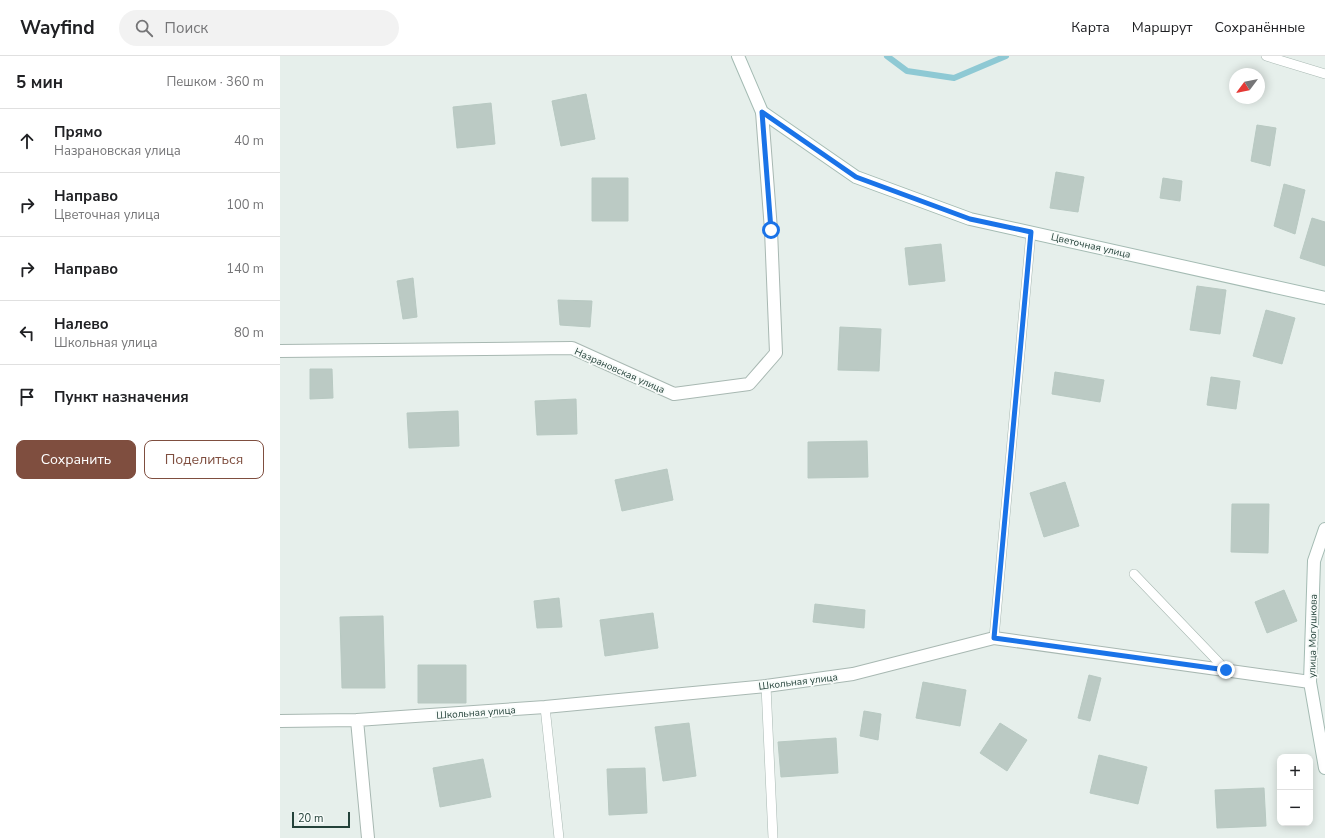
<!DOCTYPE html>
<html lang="ru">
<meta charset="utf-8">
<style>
body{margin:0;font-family:"Nunito Sans",sans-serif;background:#f2f2f2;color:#202124}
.controls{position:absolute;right:12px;bottom:12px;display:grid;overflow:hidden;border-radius:8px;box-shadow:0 2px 10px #0003}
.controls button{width:36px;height:36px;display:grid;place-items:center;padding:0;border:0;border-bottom:1px solid #e0e0e0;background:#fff;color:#202124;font:20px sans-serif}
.compass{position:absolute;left:949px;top:12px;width:36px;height:36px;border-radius:50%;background:#fff;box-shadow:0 2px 10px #0003;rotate:238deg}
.scale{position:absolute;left:12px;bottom:10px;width:58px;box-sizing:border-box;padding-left:4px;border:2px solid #24423a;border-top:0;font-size:11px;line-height:14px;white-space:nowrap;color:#24423a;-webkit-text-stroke:3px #f7fbf9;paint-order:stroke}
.stop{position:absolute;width:12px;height:12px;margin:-9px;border:3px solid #1a73e8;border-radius:50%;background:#fff}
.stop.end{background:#1a73e8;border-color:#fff;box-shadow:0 1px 4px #0008}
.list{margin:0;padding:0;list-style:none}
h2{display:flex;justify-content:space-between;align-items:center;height:52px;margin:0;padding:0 16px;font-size:17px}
h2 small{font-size:13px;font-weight:400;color:#757577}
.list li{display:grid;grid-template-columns:26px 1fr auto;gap:12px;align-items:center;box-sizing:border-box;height:64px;padding:0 16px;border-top:1px solid #e0e0e0}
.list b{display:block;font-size:15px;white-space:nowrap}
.list p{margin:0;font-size:13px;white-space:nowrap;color:#757577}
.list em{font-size:13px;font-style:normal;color:#757577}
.actions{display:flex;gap:8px;padding:12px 16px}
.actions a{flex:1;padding:9px 0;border:1px solid #7f4e3f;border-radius:8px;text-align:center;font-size:14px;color:#7f4e3f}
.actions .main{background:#7f4e3f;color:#fff}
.icon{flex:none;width:22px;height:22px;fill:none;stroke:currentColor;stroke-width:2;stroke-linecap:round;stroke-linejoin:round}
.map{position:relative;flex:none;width:1045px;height:782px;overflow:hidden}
header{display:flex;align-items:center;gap:24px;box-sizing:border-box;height:56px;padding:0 20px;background:#fff;border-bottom:1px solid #e0e0e0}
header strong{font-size:19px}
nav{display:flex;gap:22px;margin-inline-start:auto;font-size:14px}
.search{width:280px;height:36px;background:#f2f2f2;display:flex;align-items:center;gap:10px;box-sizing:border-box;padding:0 14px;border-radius:22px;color:#757577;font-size:15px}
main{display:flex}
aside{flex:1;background:#fff}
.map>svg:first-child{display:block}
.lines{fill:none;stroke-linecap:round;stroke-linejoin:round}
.stream{stroke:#8ec9d4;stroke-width:6}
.building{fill:#bbcac4;stroke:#b8c9c2}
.lane-casing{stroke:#a8b8b2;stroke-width:10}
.street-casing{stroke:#a8b8b2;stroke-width:14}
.secondary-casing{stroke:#a4bbb3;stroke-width:14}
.lane{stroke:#fff;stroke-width:9}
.street{stroke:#fff;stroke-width:12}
.secondary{stroke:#fff;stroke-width:12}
.route{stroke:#1a73e8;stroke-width:5}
.labels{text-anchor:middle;stroke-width:3.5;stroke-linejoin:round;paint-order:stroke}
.street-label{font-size:10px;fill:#24423a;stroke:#f7fbf9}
</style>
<header>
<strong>Wayfind</strong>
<div class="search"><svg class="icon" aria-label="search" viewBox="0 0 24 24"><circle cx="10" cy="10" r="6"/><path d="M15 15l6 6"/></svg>Поиск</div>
<nav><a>Карта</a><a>Маршрут</a><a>Сохранённые</a></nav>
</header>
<main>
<aside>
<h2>5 мин<small>Пешком · 360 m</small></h2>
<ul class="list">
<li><svg class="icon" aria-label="ahead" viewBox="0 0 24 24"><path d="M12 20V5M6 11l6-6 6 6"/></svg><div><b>Прямо</b><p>Назрановская улица</p></div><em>40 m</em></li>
<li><svg class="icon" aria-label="right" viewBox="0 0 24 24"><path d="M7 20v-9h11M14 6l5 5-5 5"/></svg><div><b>Направо</b><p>Цветочная улица</p></div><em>100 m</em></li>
<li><svg class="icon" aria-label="right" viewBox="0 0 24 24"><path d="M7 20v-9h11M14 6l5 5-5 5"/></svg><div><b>Направо</b></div><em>140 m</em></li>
<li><svg class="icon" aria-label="left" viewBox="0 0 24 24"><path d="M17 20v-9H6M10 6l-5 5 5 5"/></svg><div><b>Налево</b><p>Школьная улица</p></div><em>80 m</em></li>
<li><svg class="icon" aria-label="arrive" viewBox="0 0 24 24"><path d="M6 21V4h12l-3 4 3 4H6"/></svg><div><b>Пункт назначения</b></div></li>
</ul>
<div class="actions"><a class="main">Сохранить</a><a>Поделиться</a></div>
</aside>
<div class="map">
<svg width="1045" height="782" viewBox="0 0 1045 782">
<rect width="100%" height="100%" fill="#e6efeb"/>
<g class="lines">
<path class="stream" d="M607 0 627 15 674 22 726 0"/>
</g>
<path class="building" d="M306 38 315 83 281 90 272 45Z
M211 47 215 88 177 92 173 51Z
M977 69 996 72 990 110 971 105Z
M776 116 804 121 798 156 770 152Z
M312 122H348V165H312Z
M883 122 902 125 900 145 880 142Z
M1004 128 1025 134 1015 178 994 170Z
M1032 162 1045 166V210L1020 202Z
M661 188 665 225 629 229 625 192Z
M133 222 137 261 123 263 117 225Z
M917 230 946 234 940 278 910 274Z
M278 244 312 245 310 271 280 269Z
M986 254 1015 262 1002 308 973 300Z
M560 271 601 273 599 315 558 314Z
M30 313H52L53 342 30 343Z
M775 316 824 324 820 346 772 338Z
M931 321 960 325 956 353 927 349Z
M296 343 297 378 257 379 255 345Z
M178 355 179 390 129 392 127 357Z
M587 385 588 421 528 422V386Z
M387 413 393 444 342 455 335 424Z
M785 426 799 470 764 481 750 437Z
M952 448H989L988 497 951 496Z
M1004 534 1017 565 987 577 975 546Z
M279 542 282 571 257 572 254 545Z
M535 548 585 554 584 572 533 566Z
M373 557 378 592 325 600 320 564Z
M103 560 105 632H62L60 561Z
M138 609H186V647H138Z
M809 619 821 622 810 665 798 662Z
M643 626 686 634 680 670 636 662Z
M584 655 601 658 598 684 580 680Z
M409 667 416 720 383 725 375 671Z
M720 667 747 684 727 715 700 697Z
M556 682 558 717 501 721 498 686Z
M819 699 867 711 858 748 810 737Z
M203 703 211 741 160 751 153 712Z
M365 712 367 757 329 759 327 713Z
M984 732 986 770 937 772 935 734Z"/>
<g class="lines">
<defs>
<path id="lane" d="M986 0 1045 18
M854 518 946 614
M714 582 751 176
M486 630 493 782
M265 651 279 782"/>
<path id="street" d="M0 295 292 292 394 338 469 328 496 297 491 174 482 56
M77 664 88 782
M0 665 77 664 265 651 486 630 573 618 714 582 1030 626"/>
<path id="secondary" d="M458 0 482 56 576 121 690 163 1045 242
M1045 473 1034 505 1030 626 1045 712"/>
</defs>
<use href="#lane" class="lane-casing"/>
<use href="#street" class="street-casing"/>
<use href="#secondary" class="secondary-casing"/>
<use href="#lane" class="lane"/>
<use href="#street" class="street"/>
<use href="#secondary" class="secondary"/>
</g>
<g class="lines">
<path class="route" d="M491 174 482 56 576 121 690 163 751 176 714 582 946 614"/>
</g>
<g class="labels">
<g class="street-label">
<text transform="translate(811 189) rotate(13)" y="4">Цветочная улица</text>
<text transform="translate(340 314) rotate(24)" y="4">Назрановская улица</text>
<text transform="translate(1032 580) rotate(-89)" y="4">улица Могушкова</text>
<text transform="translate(518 625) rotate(-7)" y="4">Школьная улица</text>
<text transform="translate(196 656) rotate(-4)" y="4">Школьная улица</text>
</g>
</g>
</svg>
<div class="controls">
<button>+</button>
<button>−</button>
</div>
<svg class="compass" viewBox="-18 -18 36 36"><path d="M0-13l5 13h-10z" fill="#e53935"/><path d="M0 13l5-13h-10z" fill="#757577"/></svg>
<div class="scale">20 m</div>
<div class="stop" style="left:491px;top:174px"></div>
<div class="stop end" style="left:946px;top:614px"></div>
</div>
</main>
